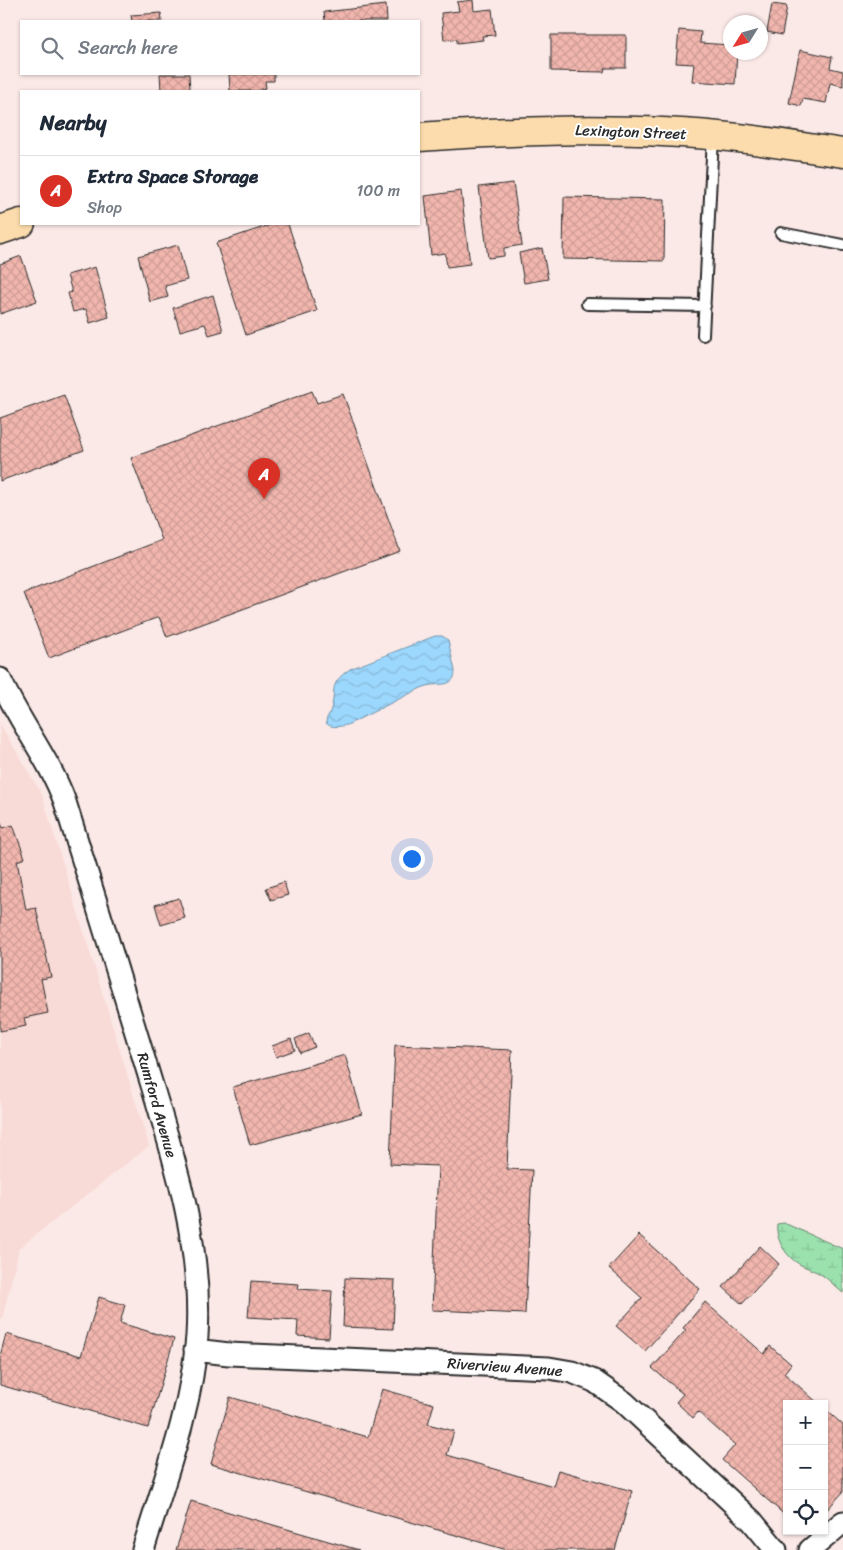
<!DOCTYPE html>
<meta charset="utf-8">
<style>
body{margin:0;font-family:Sriracha,sans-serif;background:#f2f2f3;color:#1f2937}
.controls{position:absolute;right:15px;bottom:15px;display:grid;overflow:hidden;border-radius:0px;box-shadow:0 1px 4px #0004}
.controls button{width:45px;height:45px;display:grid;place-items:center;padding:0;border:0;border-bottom:1px solid #e0e1e3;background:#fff;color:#1f2937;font:25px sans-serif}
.compass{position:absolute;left:723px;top:15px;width:45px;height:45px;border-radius:50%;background:#fff;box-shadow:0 1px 4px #0004;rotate:233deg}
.you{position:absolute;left:411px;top:858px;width:18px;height:18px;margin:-12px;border:4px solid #fff;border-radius:50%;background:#1a73e8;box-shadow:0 0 0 8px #1a73e833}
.badge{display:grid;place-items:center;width:32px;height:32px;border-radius:50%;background:#d93025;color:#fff;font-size:16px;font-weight:700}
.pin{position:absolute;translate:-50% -41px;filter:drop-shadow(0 1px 2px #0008)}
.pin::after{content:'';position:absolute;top:26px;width:18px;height:15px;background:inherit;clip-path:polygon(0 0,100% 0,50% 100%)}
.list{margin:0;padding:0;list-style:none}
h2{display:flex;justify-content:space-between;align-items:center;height:65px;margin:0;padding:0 20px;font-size:21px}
h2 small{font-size:16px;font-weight:400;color:#747a83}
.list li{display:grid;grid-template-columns:32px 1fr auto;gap:15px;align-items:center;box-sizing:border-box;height:70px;padding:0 20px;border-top:1px solid #e0e1e3}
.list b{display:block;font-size:19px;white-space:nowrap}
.list p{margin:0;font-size:16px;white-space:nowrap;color:#747a83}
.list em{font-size:16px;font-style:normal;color:#747a83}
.icon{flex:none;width:28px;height:28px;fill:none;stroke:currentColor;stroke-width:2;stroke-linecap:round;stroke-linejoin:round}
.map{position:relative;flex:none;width:843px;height:1550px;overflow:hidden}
.search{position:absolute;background:#fff;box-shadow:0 1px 4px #0004;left:20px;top:20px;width:400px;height:55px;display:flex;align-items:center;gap:12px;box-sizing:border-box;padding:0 18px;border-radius:0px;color:#747a83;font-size:19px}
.panel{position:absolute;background:#fff;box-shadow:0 1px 4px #0004;left:20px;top:90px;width:400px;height:135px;border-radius:0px}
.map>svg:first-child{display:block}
.built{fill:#f8dad6}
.wetland{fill:url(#wetland-marsh);stroke:#63866c}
.water{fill:url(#water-waves);stroke:#6f92a9}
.building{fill:url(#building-cross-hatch);stroke:#2b2b2b}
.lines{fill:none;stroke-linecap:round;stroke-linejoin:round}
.service-casing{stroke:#2b2b2b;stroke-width:14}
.minor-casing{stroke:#2b2b2b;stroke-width:25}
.primary-casing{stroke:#2b2b2b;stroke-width:31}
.service{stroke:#fff;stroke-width:10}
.minor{stroke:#fff;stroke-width:21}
.primary{stroke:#fcdcac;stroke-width:28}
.labels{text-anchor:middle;stroke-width:4;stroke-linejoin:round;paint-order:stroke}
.street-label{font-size:15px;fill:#2b2b2b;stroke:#fff}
</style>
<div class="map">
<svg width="843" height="1550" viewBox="0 0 843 1550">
<defs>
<pattern id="wetland-marsh" width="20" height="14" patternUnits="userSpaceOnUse" patternTransform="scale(1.25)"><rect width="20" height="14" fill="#9be1ae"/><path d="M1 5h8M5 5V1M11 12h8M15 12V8" fill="none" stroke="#86c196"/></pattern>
<pattern id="water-waves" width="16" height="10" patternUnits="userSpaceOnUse" patternTransform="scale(1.25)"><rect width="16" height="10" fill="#9cd7fd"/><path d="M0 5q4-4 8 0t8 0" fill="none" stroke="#87b9d9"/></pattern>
<pattern id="building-cross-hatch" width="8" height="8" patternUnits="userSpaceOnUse" patternTransform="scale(1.25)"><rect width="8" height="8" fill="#f1b6ae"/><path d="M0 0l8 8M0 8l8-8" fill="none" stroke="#cf9d96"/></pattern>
</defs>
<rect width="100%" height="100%" fill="#fbe9e7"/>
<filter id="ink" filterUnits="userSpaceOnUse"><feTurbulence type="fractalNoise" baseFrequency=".02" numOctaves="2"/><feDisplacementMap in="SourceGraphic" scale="10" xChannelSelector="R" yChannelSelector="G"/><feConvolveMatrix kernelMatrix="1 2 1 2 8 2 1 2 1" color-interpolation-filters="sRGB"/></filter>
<g filter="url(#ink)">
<path class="built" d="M0 724 42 795 149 1146 19 1248 2 1319 0 1318Z"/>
<path class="wetland" d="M784 1223 843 1249V1293C835 1287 828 1278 819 1273 813 1270 807 1268 801 1265 787 1258 775 1240 777 1224Z"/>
<path class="water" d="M435 636H442L448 640 455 671C455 686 442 684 431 685 427 686 423 687 419 689L347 725C340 726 332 729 326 723 326 718 328 717 330 712 338 690 326 686 350 669Z"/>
<path class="building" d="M473 0 474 11 492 9 495 35 482 36 483 40 457 43V39L444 40 441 13 459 11 457 2Z
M772 4 787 6 782 35 767 32Z
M386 5 387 21H325L324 12Z
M161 13 162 21H132L131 15Z
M679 30 701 32 700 43 730 45V52H737L735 84 692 81 694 64 676 63Z
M551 35H626V68H605L604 72 551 71Z
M800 50 832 57 830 68 843 71V86L830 83 826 103 803 99 801 106 789 103Z
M160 74H189L190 91H161Z
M229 74H274V81H265L266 88 261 89V91H230Z
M513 183 522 245 504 248V256L488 258 479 187Z
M461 191 470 264 447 267 445 253 431 255 425 196Z
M564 197 665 199 664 261 563 259Z
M273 224H288L317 311 246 335 216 243Z
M178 245 187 280 165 286 168 297 150 302 138 256Z
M542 248 548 279 524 283 519 253Z
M21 256 37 301 0 314V264Z
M95 267 109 317 90 323 86 309 73 312 68 293 72 292 67 275Z
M213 295 223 331 209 335 205 324 180 331 173 308Z
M312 391 317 403 343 394 400 551 167 637 159 617 49 658 24 593 162 540 131 458Z
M64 395 84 450 0 481V418Z
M0 821 3 828 13 825 25 858 17 861 26 910 36 908 51 977 41 979 48 1013 24 1018 26 1026 0 1031Z
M284 882 288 895 271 900 266 888Z
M179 898 185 918 161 925 155 905Z
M309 1033 315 1047 300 1053 295 1039Z
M291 1039 295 1050 276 1057 272 1046Z
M395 1045 512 1050 507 1169 532 1170 525 1314 432 1310 438 1166 390 1164Z
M345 1055 362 1114 250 1145 233 1087Z
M639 1235 700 1289 645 1351 616 1326 642 1298 609 1268Z
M760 1246 779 1264 742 1304 723 1287Z
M345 1278 395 1280 393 1329 343 1327Z
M251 1281 299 1284 298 1289 332 1291 329 1338 297 1336 298 1320 248 1317Z
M99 1297 125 1305 120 1323 174 1339 148 1428 0 1385V1356L6 1334 81 1356Z
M705 1302 764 1354 770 1346 791 1364 784 1373 819 1404H787V1517L722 1460 735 1445 698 1412 693 1418 676 1402 683 1394 652 1368 686 1330 683 1328Z
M382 1389 434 1404 428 1424 454 1431 447 1455 553 1486 558 1470 632 1491 615 1550H507L211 1464 230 1397 368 1437Z
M824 1408 843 1425V1492L824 1513Z
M191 1501 359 1550H176Z"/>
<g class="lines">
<defs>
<path id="service" d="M781 233 843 245
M587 304 705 306
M703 335 713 137"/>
<path id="minor" d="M0 679C19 722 49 758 65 802 92 888 118 973 144 1059 171 1148 203 1241 197 1336 192 1408 164 1481 143 1550
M195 1350 229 1354 549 1368 572 1372 594 1381 624 1402 752 1521 776 1550
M810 1550 843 1522"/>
<path id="primary" d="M419 137C525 130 632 126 738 138 773 142 808 148 843 153
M0 230 21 223"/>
</defs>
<use href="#service" class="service-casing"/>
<use href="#minor" class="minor-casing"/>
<use href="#primary" class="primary-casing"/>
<use href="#service" class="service"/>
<use href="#minor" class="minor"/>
<use href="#primary" class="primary"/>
</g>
</g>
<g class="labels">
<g class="street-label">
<text transform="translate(631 132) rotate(2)" y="5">Lexington Street</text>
<text transform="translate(157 1105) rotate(74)" y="5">Rumford Avenue</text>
<text transform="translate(505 1367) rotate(4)" y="5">Riverview Avenue</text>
</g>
</g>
</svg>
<div class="controls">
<button>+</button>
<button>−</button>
<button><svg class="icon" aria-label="locate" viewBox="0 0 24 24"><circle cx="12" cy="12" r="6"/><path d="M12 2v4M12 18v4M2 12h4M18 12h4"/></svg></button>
</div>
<svg class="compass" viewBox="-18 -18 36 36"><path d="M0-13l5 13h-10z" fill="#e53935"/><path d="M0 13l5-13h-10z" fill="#747a83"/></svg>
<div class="you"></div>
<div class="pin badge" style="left:264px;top:499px">A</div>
<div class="search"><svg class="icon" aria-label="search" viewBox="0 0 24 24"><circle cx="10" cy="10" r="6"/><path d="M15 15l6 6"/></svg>Search here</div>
<section class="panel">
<h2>Nearby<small></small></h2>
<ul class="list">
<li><span class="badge">A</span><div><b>Extra Space Storage</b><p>Shop</p></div><em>100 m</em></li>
</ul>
</section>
</div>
